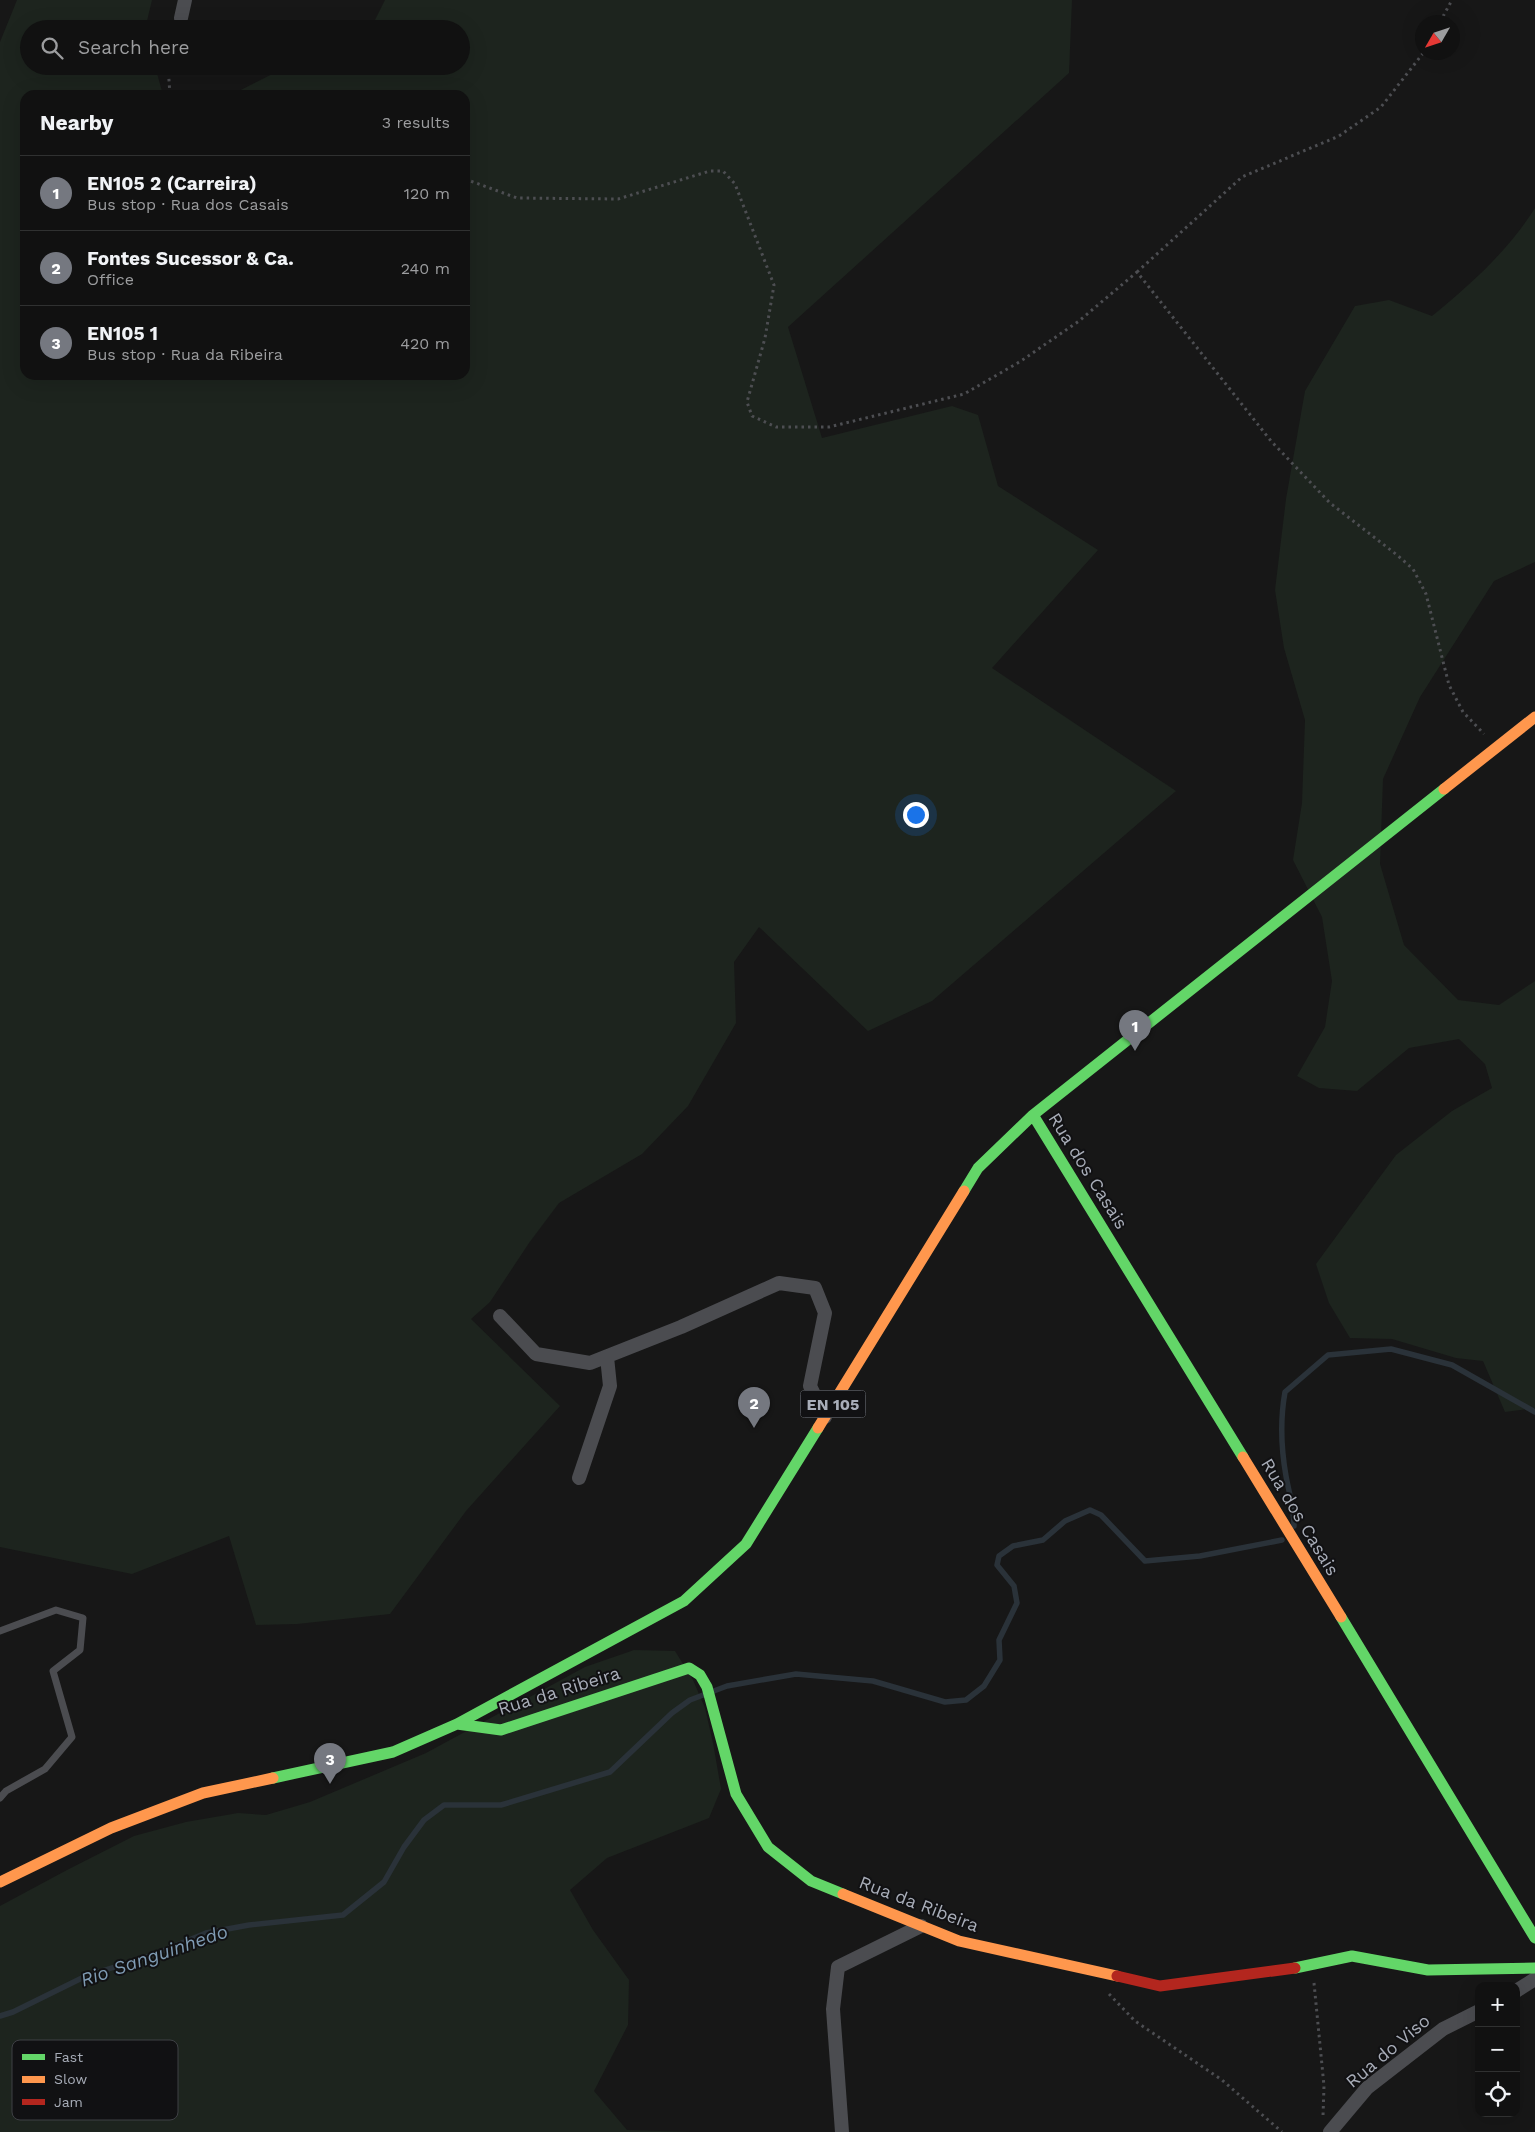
<!DOCTYPE html>
<meta charset="utf-8">
<style>
body{margin:0;font-family:"Work Sans",sans-serif;background:#1a1a1a;color:#f1f3f6}
.controls{position:absolute;right:15px;bottom:15px;display:grid;overflow:hidden;border-radius:10px;box-shadow:0 5px 20px #0002}
.controls button{width:45px;height:45px;display:grid;place-items:center;padding:0;border:0;border-bottom:1px solid #303131;background:#111;color:#f1f3f6;font:25px sans-serif}
.compass{position:absolute;left:1415px;top:15px;width:45px;height:45px;border-radius:50%;background:#111;box-shadow:0 5px 20px #0002;rotate:231deg}
.you{position:absolute;left:915px;top:814px;width:18px;height:18px;margin:-12px;border:4px solid #fff;border-radius:50%;background:#1a73e8;box-shadow:0 0 0 8px #1a73e833}
.badge{display:grid;place-items:center;width:32px;height:32px;border-radius:50%;background:#757880;color:#fff;font-size:16px;font-weight:700}
.pin{position:absolute;translate:-50% -41px;filter:drop-shadow(0 1px 2px #0008)}
.pin::after{content:'';position:absolute;top:26px;width:18px;height:15px;background:inherit;clip-path:polygon(0 0,100% 0,50% 100%)}
.list{margin:0;padding:0;list-style:none}
h2{display:flex;justify-content:space-between;align-items:center;height:65px;margin:0;padding:0 20px;font-size:21px}
h2 small{font-size:16px;font-weight:400;color:#9c9d9f}
.list li{display:grid;grid-template-columns:32px 1fr auto;gap:15px;align-items:center;box-sizing:border-box;height:75px;padding:0 20px;border-top:1px solid #303131}
.list b{display:block;font-size:19px;white-space:nowrap}
.list p{margin:0;font-size:16px;white-space:nowrap;color:#9c9d9f}
.list em{font-size:16px;font-style:normal;color:#9c9d9f}
.icon{flex:none;width:28px;height:28px;fill:none;stroke:currentColor;stroke-width:2;stroke-linecap:round;stroke-linejoin:round}
.map{position:relative;flex:none;width:1535px;height:2132px;overflow:hidden}
.search{position:absolute;background:#111;box-shadow:0 5px 20px #0002;left:20px;top:20px;width:450px;height:55px;display:flex;align-items:center;gap:12px;box-sizing:border-box;padding:0 18px;border-radius:28px;color:#9c9d9f;font-size:19px}
.panel{position:absolute;background:#111;box-shadow:0 5px 20px #0002;left:20px;top:90px;width:450px;height:290px;border-radius:15px}
.map>svg:first-child{display:block}
.green{fill:#1d241e}
.lines{fill:none;stroke-linecap:round;stroke-linejoin:round}
.stream{stroke:#2a3239;stroke-width:5.5}
.path{stroke:#4d4e52;stroke-width:3;stroke-dasharray:2.5 4;stroke-linecap:butt}
.lane{stroke:#4b4c50;stroke-width:7}
.street{stroke:#4b4c50;stroke-width:14}
.fast{stroke:#63d668;stroke-width:11}
.slow{stroke:#ff974d;stroke-width:11}
.jam{stroke:#b3261e;stroke-width:11}
.labels{text-anchor:middle;stroke-width:4;stroke-linejoin:round;paint-order:stroke}
.shield{fill:#111113;stroke:#7b7e86;stroke-width:1}
.shield-label{font-size:16px;font-weight:bold;fill:#a8adb8}
.street-label{font-size:18px;fill:#a8adb8;stroke:#111113}
.water-label{font-size:19px;font-style:italic;fill:#7f9bb3;stroke:#111113}
.key{fill:#111113;stroke:#3e4045;stroke-width:1}
.key-label{font-size:14px;fill:#a8adb8}
</style>
<div class="map">
<svg width="1535" height="2132" viewBox="0 0 1535 2132">
<rect width="100%" height="100%" fill="#171717"/>
<path class="green" d="M17 0H152L147 21 148 29H29V66H155L163 95H25V375H465V95H231L288 66H461V29H364L373 24 385 0H1072L1069 73 788 327 822 438 952 406 978 415 998 486 1098 550 992 668 1176 791 932 1001 868 1031 759 927 734 962 736 1023 688 1106 642 1154 559 1203 529 1243 490 1302 471 1319 560 1406 466 1511 390 1614 297 1624 256 1625 229 1536 132 1574 0 1547V42Z
M1535 208V562L1494 581 1420 697 1383 779 1380 864 1404 945 1458 1000 1499 1005 1535 981V1408L1505 1412 1483 1361 1456 1358 1392 1339 1350 1338 1329 1303 1316 1264 1396 1155 1452 1111 1492 1088 1485 1064 1459 1039 1409 1048 1357 1091 1319 1088 1297 1076 1325 1027 1332 981 1322 917 1293 860 1302 803 1305 720 1284 648 1275 590 1286 499 1305 391 1355 306 1389 300 1432 316C1471 284 1508 251 1535 208Z
M634 1650 675 1651 693 1680 705 1708 713 1743 721 1789 709 1818 607 1858 570 1890 593 1930 629 1980 628 2025 594 2091 627 2130 694 2132H0V1906L67 1870 134 1836 186 1822 238 1813 266 1815 310 1802 426 1753 585 1667Z"/>
<g class="lines">
<path class="stream" d="M1294 1526C1294 1508 1289 1493 1286 1476 1281 1448 1280 1420 1285 1392L1328 1355 1391 1349 1452 1365 1535 1412
M0 2016 13 2012 86 1976 153 1955 206 1933 249 1925 343 1915 384 1882 404 1847 424 1820 444 1805H501L610 1772 672 1713 690 1700 727 1686 796 1674 873 1681 945 1702 966 1700 984 1686 1000 1660 999 1640 1017 1603 1014 1586 997 1565 999 1556 1013 1546 1043 1540 1065 1521 1090 1510 1101 1515 1145 1561 1200 1556 1282 1540"/>
<path class="path" d="M1440 22 1452 0
M168 66 170 95
M465 179 517 198 618 199 710 171H723L735 184 774 285 765 338 747 402 752 416 776 427H829L964 394 1021 361 1079 321 1137 272 1271 441 1330 503 1397 555 1413 569 1426 594 1449 685 1463 712 1484 734
M1137 272 1242 177 1339 136 1381 107 1424 52
M1314 1983 1324 2086 1323 2116
M1109 1994 1135 2021 1222 2080 1282 2132"/>
<path class="lane" d="M0 1631 56 1610 83 1618 80 1650 53 1671 72 1737 45 1769 6 1791 0 1798"/>
<path class="street" d="M181 18 185 0
M500 1316 536 1354 590 1363 681 1327 779 1283 815 1288 825 1313 810 1386 825 1417
M579 1478 610 1386 607 1357
M1516 1991 1535 1979
M842 2132 833 2009 838 1967 921 1926
M1330 2132 1367 2088 1443 2029 1479 2011"/>
<path class="fast" d="M1033 1115 1243 1457
M964 1191 978 1168 1033 1115 1444 789
M1341 1617 1535 1938
M457 1724 501 1730 689 1668 700 1675 707 1687 736 1794 768 1847 811 1881 843 1894
M273 1778 393 1752 457 1724 684 1601 746 1544 818 1428
M1295 1968 1352 1956 1428 1970 1535 1968"/>
<path class="slow" d="M1444 789 1535 717
M818 1428 964 1191
M1243 1457 1341 1617
M0 1882 111 1828 203 1793 273 1778
M843 1894 959 1941 1117 1976"/>
<path class="jam" d="M1117 1976 1160 1986 1295 1968"/>
</g>
<g class="labels">
<rect class="shield" x="800.5" y="1390.5" width="65" height="27" rx="4"/>
<g class="shield-label">
<text x="833" y="1410">EN 105</text>
</g>
<g class="street-label">
<text transform="translate(1088 1171) rotate(58)" y="6">Rua dos Casais</text>
<text transform="translate(1300 1517) rotate(59)" y="6">Rua dos Casais</text>
<text transform="translate(559 1691) rotate(-17)" y="6">Rua da Ribeira</text>
<text transform="translate(919 1904) rotate(21)" y="6">Rua da Ribeira</text>
<text transform="translate(1388 2051) rotate(-40)" y="6">Rua do Viso</text>
</g>
<g class="water-label">
<text transform="translate(154 1955) rotate(-19)" y="7">Rio Sanguinhedo</text>
</g>
</g>
<rect x="12" y="2040" width="166" height="80" rx="8" class="key"/>
<rect x="22" y="2054" width="23" height="6" fill="#63d668"/>
<rect x="22" y="2076" width="23" height="7" fill="#ff974d"/>
<rect x="22" y="2099" width="23" height="6" fill="#b3261e"/>
<g class="key-label">
<text x="54" y="2062">Fast</text>
<text x="54" y="2084">Slow</text>
<text x="54" y="2107">Jam</text>
</g>
</svg>
<div class="controls">
<button>+</button>
<button>−</button>
<button><svg class="icon" aria-label="locate" viewBox="0 0 24 24"><circle cx="12" cy="12" r="6"/><path d="M12 2v4M12 18v4M2 12h4M18 12h4"/></svg></button>
</div>
<svg class="compass" viewBox="-18 -18 36 36"><path d="M0-13l5 13h-10z" fill="#e53935"/><path d="M0 13l5-13h-10z" fill="#9c9d9f"/></svg>
<div class="you"></div>
<div class="pin badge" style="left:1135px;top:1051px">1</div>
<div class="pin badge" style="left:754px;top:1428px">2</div>
<div class="pin badge" style="left:330px;top:1784px">3</div>
<div class="search"><svg class="icon" aria-label="search" viewBox="0 0 24 24"><circle cx="10" cy="10" r="6"/><path d="M15 15l6 6"/></svg>Search here</div>
<section class="panel">
<h2>Nearby<small>3 results</small></h2>
<ul class="list">
<li><span class="badge">1</span><div><b>EN105 2 (Carreira)</b><p>Bus stop · Rua dos Casais</p></div><em>120 m</em></li>
<li><span class="badge">2</span><div><b>Fontes Sucessor &amp; Ca.</b><p>Office</p></div><em>240 m</em></li>
<li><span class="badge">3</span><div><b>EN105 1</b><p>Bus stop · Rua da Ribeira</p></div><em>420 m</em></li>
</ul>
</section>
</div>
